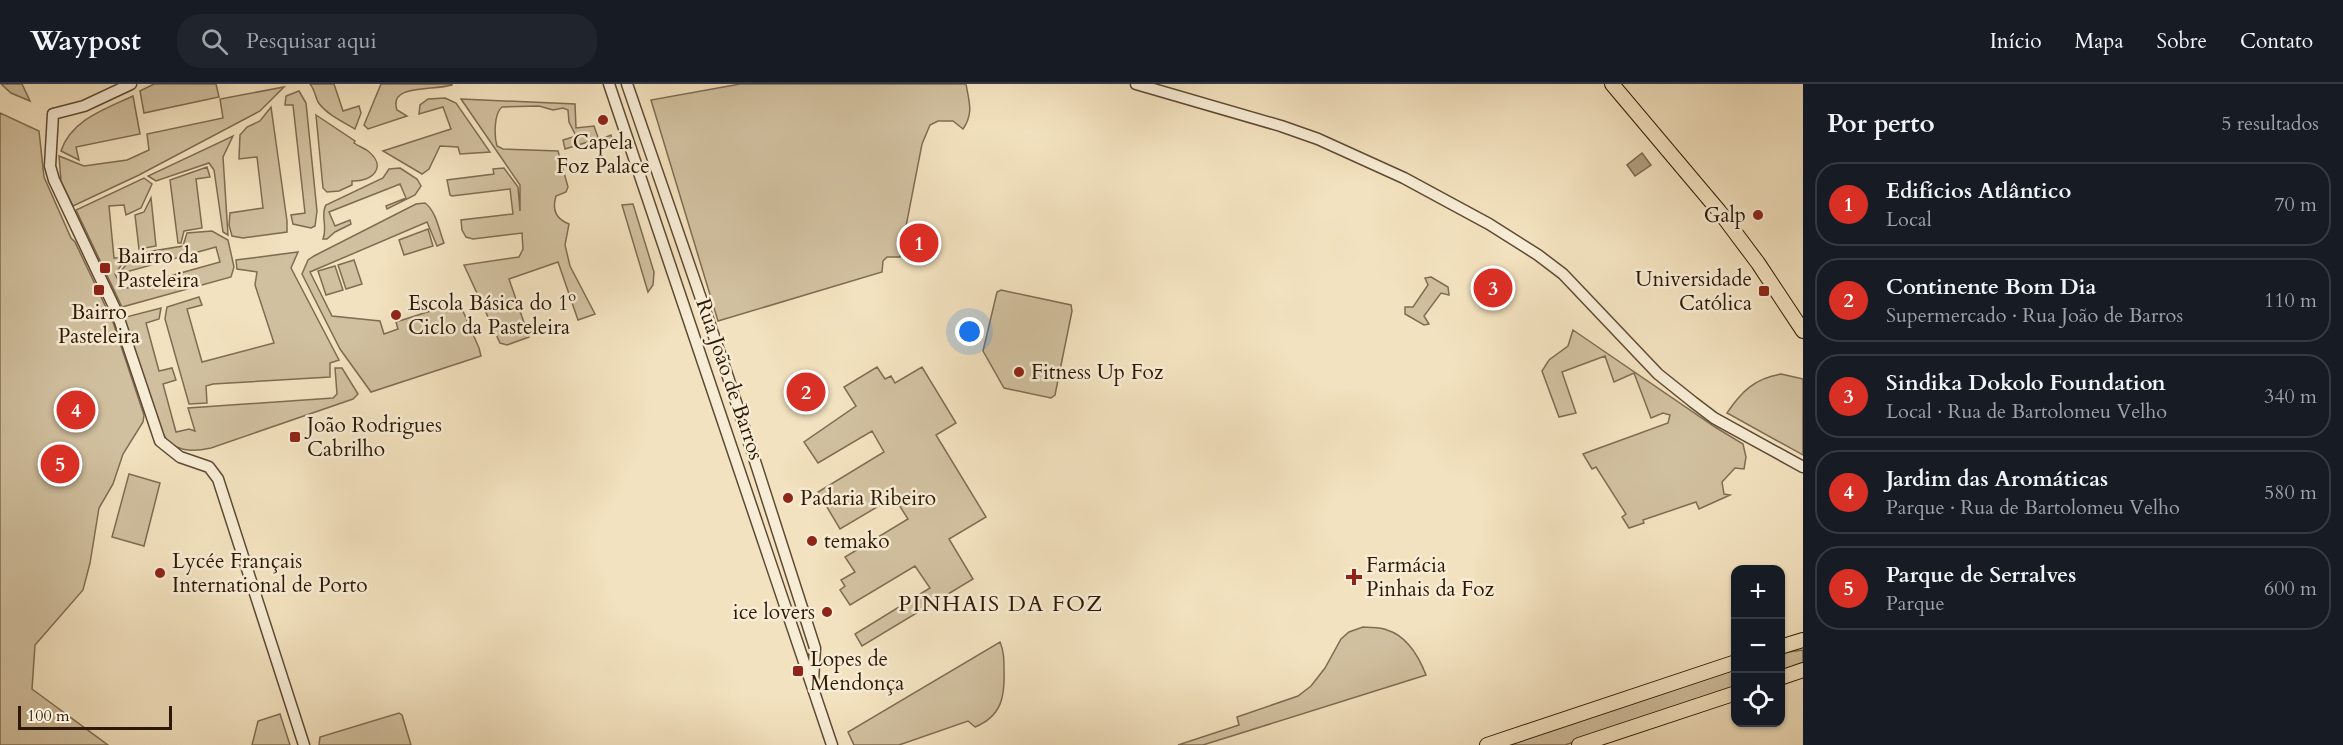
<!DOCTYPE html>
<html lang="pt">
<meta charset="utf-8">
<style>
body{margin:0;font-family:Cardo,serif;background:#20242c;color:#f1f3f6}
.controls{position:absolute;right:18px;bottom:18px;display:grid;overflow:hidden;border-radius:12px;box-shadow:0 2px 4px #0004}
.controls button{width:54px;height:54px;display:grid;place-items:center;padding:0;border:0;border-bottom:2px solid #363941;background:#171b24;color:#f1f3f6;font:30px sans-serif}
.scale{position:absolute;left:18px;bottom:15px;width:154px;box-sizing:border-box;padding-left:6px;border:3px solid #2d1804;border-top:0;font-size:16px;line-height:21px;white-space:nowrap;color:#2d1804;-webkit-text-stroke:4px #f7ecd5;paint-order:stroke}
.you{position:absolute;left:970px;top:248px;width:21px;height:21px;margin:-15px;border:4px solid #fff;border-radius:50%;background:#1a73e8;box-shadow:0 0 0 9px #1a73e833}
.badge{display:grid;place-items:center;width:39px;height:39px;border-radius:50%;background:#d93025;color:#fff;font-size:20px;font-weight:700}
.pin{position:absolute;translate:-50% -50%;border:3px solid #fff;box-shadow:0 2px 6px #0006}
.list{margin:0;padding:0;list-style:none}
h2{display:flex;justify-content:space-between;align-items:center;height:78px;margin:0;padding:0 24px;font-size:26px}
h2 small{font-size:20px;font-weight:400;color:#9ea1a6}
.list li{display:grid;grid-template-columns:39px 1fr auto;gap:18px;align-items:center;box-sizing:border-box;height:84px;margin:0 12px 12px;padding:0 12px;border:2px solid #363941;border-radius:24px}
.list b{display:block;font-size:22px;white-space:nowrap}
.list p{margin:0;font-size:20px;white-space:nowrap;color:#9ea1a6}
.list em{font-size:20px;font-style:normal;color:#9ea1a6}
.icon{flex:none;width:33px;height:33px;fill:none;stroke:currentColor;stroke-width:2;stroke-linecap:round;stroke-linejoin:round}
.map{position:relative;flex:none;width:1803px;height:661px;overflow:hidden}
header{display:flex;align-items:center;gap:36px;box-sizing:border-box;height:84px;padding:0 30px;background:#171b24;border-bottom:2px solid #363941}
header strong{font-size:28px}
nav{display:flex;gap:33px;margin-inline-start:auto;font-size:21px}
.search{width:420px;height:54px;background:#20242c;display:flex;align-items:center;gap:15px;box-sizing:border-box;padding:0 21px;border-radius:24px;color:#9ea1a6;font-size:22px}
main{display:flex}
aside{flex:1;background:#171b24}
.map>svg:first-child{display:block}
.green{fill:#d1c09f;stroke:#7f6c52;stroke-width:1.5}
.water{fill:#b09d7f;stroke:#7c684e;stroke-width:1.5}
.lines{fill:none;stroke-linecap:round;stroke-linejoin:round}
.minor-casing{stroke:#5e4a33;stroke-width:13}
.major-casing{stroke:#2d1804;stroke-width:16}
.minor{stroke:#f7ecd5;stroke-width:10}
.major{stroke:#f3e2bf;stroke-width:14}
.poi-dot{fill:#8f2418;stroke:#f7ecd5;stroke-width:2}
.labels{text-anchor:middle;stroke-width:5;stroke-linejoin:round;paint-order:stroke}
.poi-label{font-size:21px;fill:#2d1804;stroke:#f7ecd5;text-anchor:start}
.street-label{font-size:21px;fill:#2d1804;stroke:#f7ecd5}
.neighbourhood-label{font-size:22px;letter-spacing:1.5px;fill:#2d1804;stroke:#f7ecd5}
</style>
<header>
<strong>Waypost</strong>
<div class="search"><svg class="icon" aria-label="search" viewBox="0 0 24 24"><circle cx="10" cy="10" r="6"/><path d="M15 15l6 6"/></svg>Pesquisar aqui</div>
<nav><a>Início</a><a>Mapa</a><a>Sobre</a><a>Contato</a></nav>
</header>
<main>
<div class="map">
<svg width="1803" height="661" viewBox="0 0 1803 661">
<rect width="100%" height="100%" fill="#f3e2bf"/>
<filter id="stains"><feTurbulence type="fractalNoise" baseFrequency=".00333" numOctaves="4"/><feColorMatrix values="0 0 0 0 .2 0 0 0 0 .09 0 0 0 0 .02 0 0 0 .5 -.17"/></filter>
<radialGradient id="worn" r=".72"><stop offset=".6" stop-color="#630" stop-opacity="0"/><stop offset="1" stop-color="#630" stop-opacity=".3"/></radialGradient>
<path class="green" d="M1 0H22L30 17 11 9Z
M154 0H216L219 13 144 29 140 7Z
M310 0H334L343 27 359 22 361 29 355 45C343 38 326 30 318 18 315 12 315 6 310 0Z
M381 0H452V1C432 7 388 0 397 26L407 32 368 45 364 41Z
M740 0H966C969 18 974 29 963 45L953 37H938L930 41 922 60 900 173H887L883 177 882 188 718 237 651 16Z
M284 3 260 27 139 91 73 122 61 97 59 72 84 82 127 76 149 66 147 50 223 34 220 15Z
M299 7 306 19 317 127 315 142 311 144 293 140 291 131 305 129 293 21H285L286 12Z
M133 12 140 50 76 63 79 76 61 67C71 36 105 25 133 12Z
M445 14 456 19 490 68 460 70 458 63 440 62 429 85 422 90 383 67 451 45 443 23 419 30 420 21 428 15Z
M461 15 575 20 576 44 594 42 599 56 611 51 613 59 590 66 588 58 565 65 563 56 576 52 569 38 568 26 563 24 553 26 539 22 502 23C494 29 494 52 497 62L503 65 558 67 568 103 566 108 556 112C552 125 556 135 569 140L565 161 570 182 595 230 578 236 558 178 509 195 529 253 507 261 500 259 464 181 519 173 523 165 522 149 473 155 466 153 462 146 461 136 513 130 510 105 452 112 450 111 447 96 494 90 493 85 504 84 518 103 520 127V101Z
M271 23 287 137V148L243 154 232 152 229 141 230 129 263 124 257 73 239 75 240 51 247 43 260 37Z
M0 29 39 47 44 93 71 154 75 158 113 238 144 331 143 338 123 370 113 400 99 424 90 479 83 506 35 561 32 605 108 661H0Z
M316 31 355 57 354 59C358 62 364 64 368 67 388 83 372 98 352 97V101L339 107 327 108 323 104Z
M233 52 223 73 228 151 223 148 214 86 209 79 156 97 148 92Z
M207 83 210 93 196 95 202 144 184 147 181 159H178L170 96Z
M400 84 417 95 421 102 415 111 387 125 386 122 406 114 400 100 329 128 335 142 350 136 351 140 335 148 327 155H323C328 143 320 131 326 121L383 94 389 85Z
M144 94 152 100 141 124 126 131 124 121 109 122 114 174 127 173 115 190 123 205 220 178 216 163 119 190 134 170 183 162 187 149 212 147 228 156 234 183 231 193 122 223 76 126Z
M151 114 156 162 139 165 135 131 144 128Z
M425 119C436 127 439 146 444 159L437 162 427 138 310 188 332 232 380 237 384 250 398 245 396 238 459 218 479 264 481 272 371 308 340 265 302 190 308 176 314 172 416 120Z
M633 120 654 188 653 201 648 208 622 121Z
M428 145 433 162 404 171 399 156Z
M298 168 291 184 339 276 330 279V293L213 300 206 302 207 319 189 320 165 235 167 223 199 213 202 221 187 225 202 278 274 259 255 201 257 188 237 185 236 176Z
M354 176 362 200 346 205 338 181Z
M335 182 343 206 326 211 318 187Z
M1431 193 1448 203 1449 211 1441 209 1424 232 1429 240 1424 241 1405 230V223H1413L1428 201 1425 194Z
M1001 206 1071 221 1072 227 1055 311 1051 314 1004 304 983 267 997 208Z
M161 224 159 235 146 239 159 287 172 284 176 296 163 300 176 348 189 345 195 347 188 324 333 314 337 310 335 284H342L358 310 353 315 211 364C197 367 179 369 167 356 159 347 128 252 125 236L126 233Z
M1573 246 1715 343 1743 360 1746 373 1744 385 1735 384 1722 398 1724 410 1730 411 1699 425 1696 418 1643 436 1644 439 1629 444 1622 433 1626 430 1596 383 1592 385 1583 370 1668 339 1670 331 1663 329 1651 334 1634 289 1614 298 1605 272 1562 288 1576 329 1559 333 1542 287 1549 276 1568 262Z
M877 283 885 295 891 292 895 299 922 283 956 339 936 351 986 433 949 455 973 495 862 562 855 550 930 504 915 482 850 521 840 506 845 502 841 496 855 488 845 473 908 435 894 413 840 445 818 408 884 368 872 347 818 379 804 358 856 322 844 303Z
M1781 290 1803 295V371L1727 329C1741 308 1755 294 1781 290Z
M129 390 160 399 144 462 112 453Z
M1363 543C1371 544 1380 543 1387 546 1407 552 1419 573 1426 591L1203 661H1178L1239 641 1237 633 1298 612 1311 602 1325 584 1341 555 1349 548Z
M1000 558C1004 567 1004 576 1004 586 1005 612 1002 632 975 643L968 637 899 661H854L848 648Z
M1803 566V581L1781 589 1780 569Z
M1735 583V604L1565 661H1502Z
M399 629 402 631 411 661H319L320 653Z
M280 630 290 661H252L258 637Z"/>
<path class="water" d="M1642 69 1651 81 1635 92 1627 81Z"/>
<g class="lines">
<defs>
<path id="minor" d="M131 0 84 22 53 30 50 82 54 96 117 229 160 357 180 373 209 383 218 395 304 661
M609 0 832 661
M627 0 728 293 815 564 813 597
M1136 0 1281 42 1318 55 1404 94 1489 140 1538 171 1563 190 1658 290 1693 318 1714 334 1803 383"/>
<path id="major" d="M1612 0 1719 127 1758 179 1803 247
M1780 563 1803 556
M1780 594 1803 586
M1487 661 1736 578
M1579 661 1736 609"/>
</defs>
<use href="#minor" class="minor-casing"/>
<use href="#major" class="major-casing"/>
<use href="#minor" class="minor"/>
<use href="#major" class="major"/>
</g>
<g class="poi-dot">
<circle cx="603" cy="36" r="6"/>
<circle cx="1758" cy="131" r="6"/>
<rect x="99" y="178" width="12" height="12" rx="3"/>
<rect x="93" y="200" width="12" height="12" rx="3"/>
<rect x="1758" y="201" width="12" height="12" rx="3"/>
<circle cx="396" cy="231" r="6"/>
<circle cx="1019" cy="288" r="6"/>
<rect x="289" y="347" width="12" height="12" rx="3"/>
<circle cx="788" cy="414" r="6"/>
<circle cx="812" cy="457" r="6"/>
<circle cx="160" cy="489" r="6"/>
<path d="M1351 484h6v6h6v6h-6v6h-6v-6h-6v-6h6z"/>
<circle cx="827" cy="528" r="6"/>
<rect x="792" y="581" width="12" height="12" rx="3"/>
</g>
<g class="labels">
<g class="poi-label">
<text x="603" y="65" text-anchor="middle">Capela<tspan x="603" dy="24">Foz Palace</tspan></text>
<text x="1746" y="138" text-anchor="end">Galp</text>
<text x="117" y="179">Bairro da<tspan x="117" dy="24">Pasteleira</tspan></text>
<text x="1752" y="202" text-anchor="end">Universidade<tspan x="1752" dy="24">Católica</tspan></text>
<text x="408" y="226">Escola Básica do 1º<tspan x="408" dy="24">Ciclo da Pasteleira</tspan></text>
<text x="99" y="235" text-anchor="middle">Bairro<tspan x="99" dy="24">Pasteleira</tspan></text>
<text x="1031" y="295">Fitness Up Foz</text>
<text x="307" y="348">João Rodrigues<tspan x="307" dy="24">Cabrilho</tspan></text>
<text x="800" y="421">Padaria Ribeiro</text>
<text x="824" y="464">temako</text>
<text x="172" y="484">Lycée Français<tspan x="172" dy="24">International de Porto</tspan></text>
<text x="1366" y="488">Farmácia<tspan x="1366" dy="24">Pinhais da Foz</tspan></text>
<text x="815" y="535" text-anchor="end">ice lovers</text>
<text x="810" y="582">Lopes de<tspan x="810" dy="24">Mendonça</tspan></text>
</g>
<g class="street-label">
<text transform="translate(730 295) rotate(71)" y="7">Rua João de Barros</text>
</g>
<g class="neighbourhood-label">
<text x="1001" y="527">PINHAIS DA FOZ</text>
</g>
</g>
<rect width="100%" height="100%" filter="url(#stains)"/>
<rect width="100%" height="100%" fill="url(#worn)"/>
</svg>
<div class="controls">
<button>+</button>
<button>−</button>
<button><svg class="icon" aria-label="locate" viewBox="0 0 24 24"><circle cx="12" cy="12" r="6"/><path d="M12 2v4M12 18v4M2 12h4M18 12h4"/></svg></button>
</div>
<div class="scale">100 m</div>
<div class="you"></div>
<div class="pin badge" style="left:919px;top:159px">1</div>
<div class="pin badge" style="left:806px;top:308px">2</div>
<div class="pin badge" style="left:1493px;top:204px">3</div>
<div class="pin badge" style="left:76px;top:326px">4</div>
<div class="pin badge" style="left:60px;top:380px">5</div>
</div>
<aside>
<h2>Por perto<small>5 resultados</small></h2>
<ul class="list">
<li><span class="badge">1</span><div><b>Edifícios Atlântico</b><p>Local</p></div><em>70 m</em></li>
<li><span class="badge">2</span><div><b>Continente Bom Dia</b><p>Supermercado · Rua João de Barros</p></div><em>110 m</em></li>
<li><span class="badge">3</span><div><b>Sindika Dokolo Foundation</b><p>Local · Rua de Bartolomeu Velho</p></div><em>340 m</em></li>
<li><span class="badge">4</span><div><b>Jardim das Aromáticas</b><p>Parque · Rua de Bartolomeu Velho</p></div><em>580 m</em></li>
<li><span class="badge">5</span><div><b>Parque de Serralves</b><p>Parque</p></div><em>600 m</em></li>
</ul>
</aside>
</main>
